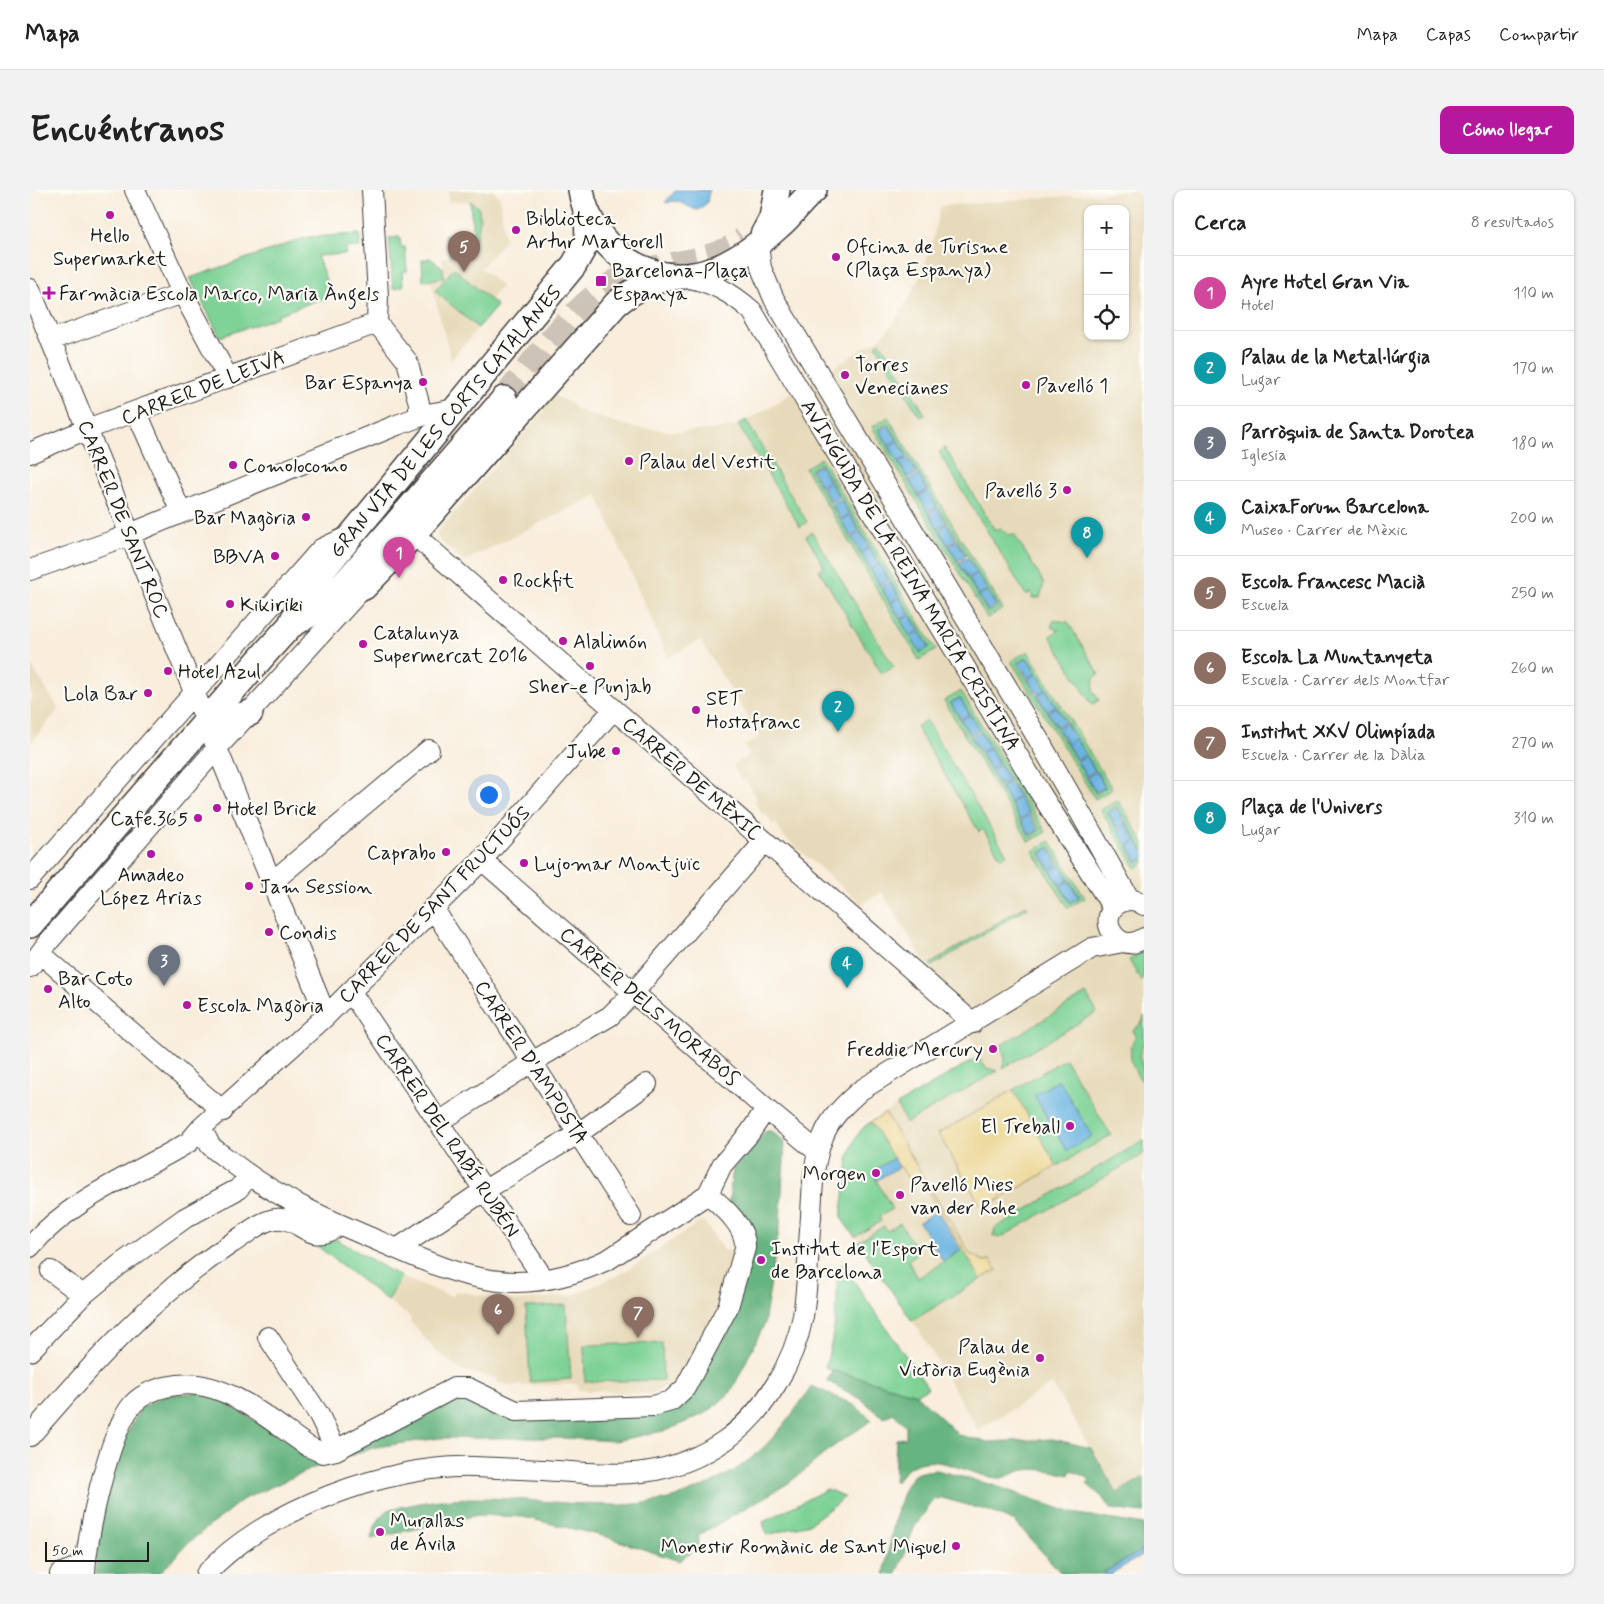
<!DOCTYPE html>
<html lang="es">
<meta charset="utf-8">
<style>
body{margin:0;font-family:Mynerve,sans-serif;background:#f2f2f2;color:#222}
.controls{position:absolute;right:15px;top:15px;display:grid;overflow:hidden;border-radius:10px;box-shadow:0 1px 4px #0004}
.controls button{width:45px;height:45px;display:grid;place-items:center;padding:0;border:0;border-bottom:1px solid #e0e0e0;background:#fff;color:#222;font:25px sans-serif}
.scale{position:absolute;left:15px;bottom:12px;width:104px;box-sizing:border-box;padding-left:5px;border:2px solid #1c1c1c;border-top:0;font-size:14px;line-height:18px;white-space:nowrap;color:#1c1c1c;-webkit-text-stroke:4px #fdfcf7;paint-order:stroke}
.you{position:absolute;left:458px;top:604px;width:18px;height:18px;margin:-12px;border:4px solid #fff;border-radius:50%;background:#1a73e8;box-shadow:0 0 0 8px #1a73e833}
.badge{display:grid;place-items:center;width:32px;height:32px;border-radius:50%;background:#b5179e;color:#fff;font-size:16px;font-weight:700}
.pin{position:absolute;translate:-50% -41px;filter:drop-shadow(0 1px 2px #0008)}
.pin::after{content:'';position:absolute;top:26px;width:18px;height:15px;background:inherit;clip-path:polygon(0 0,100% 0,50% 100%)}
.list{margin:0;padding:0;list-style:none}
h2{display:flex;justify-content:space-between;align-items:center;height:65px;margin:0;padding:0 20px;font-size:21px}
h2 small{font-size:16px;font-weight:400;color:#767676}
.list li{display:grid;grid-template-columns:32px 1fr auto;gap:15px;align-items:center;box-sizing:border-box;height:75px;padding:0 20px;border-top:1px solid #e0e0e0}
.list b{display:block;font-size:19px;white-space:nowrap}
.list p{margin:0;font-size:16px;white-space:nowrap;color:#767676}
.list em{font-size:16px;font-style:normal;color:#767676}
.icon{flex:none;width:28px;height:28px;fill:none;stroke:currentColor;stroke-width:2;stroke-linecap:round;stroke-linejoin:round}
.map{position:relative;flex:none;width:1114px;height:1384px;overflow:hidden;border-radius:10px}
header{display:flex;align-items:center;gap:30px;box-sizing:border-box;height:70px;padding:0 25px;background:#fff;border-bottom:1px solid #e0e0e0}
header strong{font-size:24px}
nav{display:flex;gap:28px;margin-inline-start:auto;font-size:18px}
.intro{display:flex;align-items:center;justify-content:space-between;box-sizing:border-box;height:120px;padding:0 30px}
h1{margin:0;font-size:35px}
.button{padding:12px 22px;border-radius:10px;background:#b5179e;color:#fff;font-size:18px;font-weight:700}
main{display:flex;gap:30px;padding:0 30px}
aside{flex:1;background:#fff;border-radius:10px;box-shadow:0 1px 4px #0004}
.map>svg:first-child{display:block}
.built{fill:#e7daba;fill-rule:evenodd}
.green{fill:#7ed296;stroke:#4d7759;fill-rule:evenodd}
.forest{fill:#66b47f;stroke:#41684e}
.sand{fill:#eeda9e;stroke:#857b5d}
.water{fill:#69b3e1;stroke:#42687e}
.lines{fill:none;stroke-linecap:round;stroke-linejoin:round}
.major-tunnel{stroke:#cdc3b6;stroke-width:25;stroke-dasharray:25 12;stroke-linecap:butt}
.minor-casing{stroke:#3d3b39;stroke-width:22}
.major-casing{stroke:#3d3b39;stroke-width:28}
.minor{stroke:#fff;stroke-width:20}
.major{stroke:#fff;stroke-width:25}
.poi-dot{fill:#b5179e;stroke:#fdfcf7;stroke-width:2}
.labels{text-anchor:middle;stroke-width:4.5;stroke-linejoin:round;paint-order:stroke}
.poi-label{font-size:20px;fill:#1c1c1c;stroke:#fdfcf7;text-anchor:start}
.street-label{font-size:20px;fill:#1c1c1c;stroke:#fdfcf7}
</style>
<header>
<strong>Mapa</strong>
<nav><a>Mapa</a><a>Capas</a><a>Compartir</a></nav>
</header>
<div class="intro"><h1>Encuéntranos</h1><a class="button">Cómo llegar</a></div>
<main>
<div class="map">
<svg width="1114" height="1384" viewBox="0 0 1114 1384">
<rect width="100%" height="100%" fill="#fdfcf7"/>
<filter id="ink" filterUnits="userSpaceOnUse"><feTurbulence type="fractalNoise" baseFrequency=".02" numOctaves="2"/><feDisplacementMap in="SourceGraphic" scale="10" xChannelSelector="R" yChannelSelector="G"/><feConvolveMatrix kernelMatrix="1 2 1 2 8 2 1 2 1" color-interpolation-filters="sRGB"/></filter>
<filter id="wash" filterUnits="userSpaceOnUse"><feTurbulence type="fractalNoise" baseFrequency=".0096" numOctaves="4" result="noise"/><feDisplacementMap in="SourceGraphic" scale="20" xChannelSelector="R" yChannelSelector="G"/><feGaussianBlur stdDeviation="1.12" result="paint"/><feColorMatrix in="noise" values="0 0 0 0 0 0 0 0 0 0 0 0 0 0 0 0 0 1.4 0 .05"/><feComposite in="paint" operator="in"/></filter>
<g filter="url(#wash)">
<rect width="100%" height="100%" fill="#f9eddc"/>
<path class="built" d="M418 0H462L470 7 475 50 451 78 471 96 461 109 467 116 421 170 400 89 414 88 412 68 434 62 449 44 451 37 449 18 440 11 419 12Z
M1114 0V1287L1087 1303 1022 1194 948 1240 890 1142 812 1026 818 973 821 959 835 935 952 864 852 702 832 714 753 646 746 633 742 635 736 624 733 626 724 611 727 609 715 588 712 590 703 575 720 565 715 556 730 547 670 450 638 468 567 305 434 371 409 350 406 343 514 221 513 217 524 205 543 215 544 218 560 225 602 237 647 242 688 239 708 235 738 218 849 149 864 133 885 98 883 96 887 94 892 81V77L894 78 902 54 910 16ZM1058 19H1095V146H1058Z
M0 474 29 519 0 554Z
M673 1030 694 1061 709 1059 688 1116 656 1180 641 1194 620 1204 548 1200 547 1194 483 1196 467 1193 468 1189 430 1180 404 1159 380 1131 381 1128 358 1111 371 1087 423 1107 425 1101 487 1111 542 1105 591 1084Z"/>
<path class="green" d="M440 11 449 18C452 44 446 59 420 66L414 45 443 42Z
M330 44V57L316 58V64L287 66 302 105 247 125 248 127 190 147 160 88 278 47Z
M370 47 371 57H375L377 81 372 82 373 96 363 99 359 48Z
M400 68 413 78 414 88 393 91 392 70Z
M424 78 467 116 448 138 405 101Z
M850 152 895 224 890 227 846 155Z
M858 227 973 419 957 428 842 237ZM858 233 968 417 958 423 848 239Z
M716 230 777 332 770 337 708 235Z
M915 258 964 339H972L978 345 984 344 1014 393 1010 408H1002V402L996 405 910 264V261Z
M791 268 906 460 889 470 775 278ZM790 273 900 457 890 463 780 280Z
M782 342 864 477 852 484 789 380 794 376 776 346Z
M1024 430 1038 432 1069 484 1064 488 1063 501 1069 510 1062 515 1020 446 1029 440 1021 437Z
M998 461 1082 599 1065 609 981 471ZM997 467 1076 597 1066 604 987 473Z
M931 501 1016 642 999 652 914 511ZM930 507 1010 640 1000 647 920 513Z
M896 530 977 665 971 668 953 639 949 642 886 537Z
M1088 610 1114 653V661L1087 616 1077 622 1107 673 1114 669V673L1106 678 1071 620Z
M1020 651 1055 708 1038 718 1003 661ZM1020 657 1050 707 1040 713 1009 663Z
M996 715 998 717 902 776 900 774Z
M1114 761V789L1111 791 1099 770Z
M1056 804 1067 822 973 878 975 869 971 855Z
M1114 826V851L1109 866 1114 880V893C1102 881 1095 861 1106 846L1103 840 1112 833Z
M948 867 956 878 968 881 876 933 867 915Z
M1035 869 1081 945 1027 976 983 900Z
M841 932 864 968 842 982 862 1019 849 1027 851 1031 825 1047C821 1041 814 1034 812 1027 811 1022 813 1013 814 1007 816 983 817 946 841 932Z
M1114 950V964L970 1048 963 1046 965 1038Z
M255 1031 302 1050 306 1049 371 1087 358 1111Z
M870 1033 889 1063 878 1070 888 1088 933 1059 951 1089 882 1131 828 1052 854 1036 857 1041Z
M812 1074 898 1198 886 1204 795 1178C805 1145 808 1114 807 1080Z
M536 1115 541 1189 500 1192 496 1117Z
M632 1153 633 1190 555 1192 554 1155Z
M797 1299 815 1307 779 1334 737 1345 733 1332Z"/>
<path class="forest" d="M736 941H742L755 953 750 1033 734 1135 701 1202 678 1222 638 1240 585 1251 534 1248H410L346 1257 281 1279 212 1310 158 1353 129 1384H65L72 1309 85 1265 111 1218 136 1205 178 1202 288 1269 423 1203 444 1205 484 1227 637 1219 714 1083 698 1016 703 979Z
M802 1180 886 1204 929 1245 958 1252 1023 1249 1061 1258 1087 1303 1114 1287V1323L1080 1319 1072 1307 1057 1294 1059 1289 1041 1280 1039 1285C1025 1281 1004 1277 990 1281 983 1283 974 1289 968 1288 931 1285 894 1250 866 1292H864L866 1249 876 1248V1236L863 1223 854 1228 831 1209 797 1191Z
M782 1196 824 1215 842 1230 804 1256 759 1293 669 1345 668 1358 649 1371 577 1347 493 1327 448 1325 341 1349C342 1340 350 1325 358 1320 364 1317 374 1317 380 1315 450 1299 521 1316 592 1315 612 1314 636 1311 655 1304 722 1279 743 1252 782 1196Z
M906 1280 963 1295 1042 1323 1114 1335V1359L1071 1384H1032L985 1332 959 1321 912 1308 903 1310 884 1338 867 1384H854C859 1362 867 1300 883 1286 889 1281 898 1281 906 1280Z"/>
<path class="sand" d="M983 900 1027 976 953 1019 908 944Z
M855 923 940 1064 954 1071 960 1070 967 1080 951 1089 888 985 879 990 870 976 869 977 841 932Z"/>
<path class="water" d="M646 0H679L677 13 668 20C657 18 648 7 638 13L635 12Z
M858 235 867 250 859 255 849 240Z
M868 251 877 267 868 272 859 256Z
M877 268 887 283 878 288 869 273Z
M790 275 799 291 791 296 782 280Z
M888 285 897 300 888 305 879 290Z
M800 292 809 307 801 312 792 297Z
M897 301 907 317 898 321 889 306Z
M810 309 819 324 811 329 802 314Z
M907 318 916 333 908 338 899 323Z
M820 325 829 341 821 346 811 330Z
M917 334 926 350 918 355 909 339Z
M830 342 839 357 831 362 822 347Z
M927 351 936 366 928 371 919 356Z
M840 358 849 374 841 379 831 363Z
M937 368 947 383 938 388 929 373Z
M850 375 859 390 850 395 841 380Z
M947 384 957 400 948 405 939 389Z
M860 392 869 407 860 412 851 397Z
M957 401 966 416 958 421 949 406Z
M870 408 879 424 871 429 861 413Z
M880 425 889 441 880 446 871 430Z
M890 442 899 457 890 462 881 447Z
M997 468 1006 483 998 488 989 473Z
M1007 484 1016 500 1008 504 998 489Z
M1016 500 1026 516 1017 521 1008 505Z
M930 508 939 524 931 529 921 513Z
M1026 517 1035 532 1027 537 1018 522Z
M940 525 949 540 941 545 931 530Z
M1036 533 1045 549 1037 554 1028 538Z
M950 542 959 557 951 562 941 547Z
M1046 549 1055 565 1047 570 1037 554Z
M960 558 969 574 960 579 951 563Z
M1056 566 1065 581 1056 586 1047 571Z
M970 575 979 591 970 595 961 580Z
M1066 582 1075 597 1066 602 1057 587Z
M979 592 989 607 980 612 971 597Z
M989 608 999 624 990 629 981 613Z
M1087 618 1096 634 1088 638 1078 623Z
M999 625 1008 640 1000 645 991 630Z
M1097 635 1106 650 1098 655 1088 640Z
M1107 651 1114 663V668L1108 672 1098 656Z
M1019 658 1028 674 1020 679 1011 663Z
M1029 675 1039 690 1030 695 1021 680Z
M1039 691 1049 707 1040 712 1031 696Z
M1029 890 1062 946 1037 961 1004 905Z
M864 968 869 977 847 990 842 982Z
M907 1021 931 1060 913 1071 889 1032Z
M1114 1359V1364L1081 1384H1072Z"/>
</g>
<g filter="url(#ink)">
<g class="lines">
<path class="major-tunnel" d="M474 209C504 171 553 102 600 85 637 71 681 75 714 49"/>
<defs>
<path id="minor" d="M105 0 148 94 198 188
M342 0 348 106 347 133 377 171 389 213V227
M728 54 731 78 744 109 1010 552 1100 710
M655 87C682 92 702 103 722 121L1009 601 1083 718
M0 99 296 826
M21 150 153 103
M107 223 151 322
M0 263 57 239 347 133
M382 343 943 833
M0 380 85 350 367 235 397 224 426 219
M452 670 736 919 788 962
M0 689 291 359 319 346
M242 692 399 560
M1114 715C1107 710 1100 708 1092 712 1063 723 1086 768 1114 748
M403 718 601 1026
M11 764 193 921
M0 777 19 751 187 558 331 400
M321 802 514 1089
M409 932 502 872 580 826 604 802 735 651
M171 938C174 943 177 950 180 955 186 962 197 968 204 974 253 1012 308 1034 365 1058 399 1073 432 1087 469 1091 507 1095 545 1085 579 1069L678 1004 692 975 719 944 736 919
M0 1057C43 1007 104 985 159 952L171 938 296 826 452 670 583 520
M367 1059 455 1000 549 943 617 894
M21 1081 53 1105
M238 1147 289 1225 306 1260
M0 1161 53 1105 88 1076 155 1028 208 999 219 986
M0 1246C60 1176 124 1104 202 1053 212 1047 222 1038 233 1033 271 1015 273 1062 309 1035
M30 1384 55 1374
M55 1384C56 1347 79 1241 103 1214 119 1197 153 1191 174 1196 210 1203 248 1236 279 1257L293 1263 306 1260 424 1198H438L486 1221 623 1216 641 1211 655 1198 698 1117 715 1058C717 1037 693 1017 678 1004
M176 1384C232 1321 359 1274 443 1277 467 1278 491 1279 514 1280 584 1285 636 1292 697 1249 735 1221 764 1173 773 1126 778 1094 778 1060 781 1027 782 1001 783 972 793 947 800 928 816 913 831 900L1062 758 1093 752"/>
<path id="major" d="M551 0C555 28 572 53 595 69 653 107 705 76 749 36 762 25 771 11 784 0
M733 45 742 28 747 0
M310 408 334 397 363 367 586 114C605 98 626 88 651 86
M260 436 278 398 544 75 558 50 557 23
M178 529 207 527 220 523
M0 735 238 460 260 436 292 417 314 394 474 209"/>
</defs>
<use href="#minor" class="minor-casing"/>
<use href="#major" class="major-casing"/>
<use href="#minor" class="minor"/>
<use href="#major" class="major"/>
</g>
</g>
<g class="poi-dot">
<circle cx="80" cy="25" r="5"/>
<circle cx="486" cy="40" r="5"/>
<circle cx="806" cy="67" r="5"/>
<rect x="565" y="85" width="12" height="12" rx="2.5"/>
<path d="M16.5 95.5h5v5h5v5h-5v5h-5v-5h-5v-5h5z"/>
<circle cx="815" cy="185" r="5"/>
<circle cx="393" cy="192" r="5"/>
<circle cx="996" cy="195" r="5"/>
<circle cx="599" cy="271" r="5"/>
<circle cx="203" cy="275" r="5"/>
<circle cx="1037" cy="300" r="5"/>
<circle cx="276" cy="327" r="5"/>
<circle cx="245" cy="366" r="5"/>
<circle cx="473" cy="390" r="5"/>
<circle cx="200" cy="414" r="5"/>
<circle cx="533" cy="451" r="5"/>
<circle cx="333" cy="454" r="5"/>
<circle cx="560" cy="476" r="5"/>
<circle cx="138" cy="481" r="5"/>
<circle cx="118" cy="503" r="5"/>
<circle cx="666" cy="520" r="5"/>
<circle cx="586" cy="561" r="5"/>
<circle cx="187" cy="618" r="5"/>
<circle cx="168" cy="628" r="5"/>
<circle cx="416" cy="662" r="5"/>
<circle cx="121" cy="664" r="5"/>
<circle cx="494" cy="673" r="5"/>
<circle cx="219" cy="696" r="5"/>
<circle cx="239" cy="742" r="5"/>
<circle cx="18" cy="799" r="5"/>
<circle cx="157" cy="815" r="5"/>
<circle cx="963" cy="859" r="5"/>
<circle cx="1040" cy="936" r="5"/>
<circle cx="846" cy="983" r="5"/>
<circle cx="870" cy="1005" r="5"/>
<circle cx="731" cy="1070" r="5"/>
<circle cx="1010" cy="1168" r="5"/>
<circle cx="350" cy="1342" r="5"/>
<circle cx="926" cy="1356" r="5"/>
</g>
<g class="labels">
<g class="poi-label">
<text x="496" y="35">Biblioteca<tspan x="496" dy="23">Artur Martorell</tspan></text>
<text x="80" y="52" text-anchor="middle">Hello<tspan x="80" dy="23">Supermarket</tspan></text>
<text x="816" y="63">Ofcina de Turisme<tspan x="816" dy="23">(Plaça Espanya)</tspan></text>
<text x="582" y="87">Barcelona-Plaça<tspan x="582" dy="23">Espanya</tspan></text>
<text x="29" y="110">Farmàcia Escola Marco, Maria Àngels</text>
<text x="825" y="181">Torres<tspan x="825" dy="23">Venecianes</tspan></text>
<text x="383" y="199" text-anchor="end">Bar Espanya</text>
<text x="1006" y="202">Pavelló 1</text>
<text x="609" y="278">Palau del Vestit</text>
<text x="213" y="282">Comolocomo</text>
<text x="1027" y="307" text-anchor="end">Pavelló 3</text>
<text x="266" y="334" text-anchor="end">Bar Magòria</text>
<text x="235" y="373" text-anchor="end">BBVA</text>
<text x="483" y="397">Rockfit</text>
<text x="210" y="421">Kikiriki</text>
<text x="343" y="449">Catalunya<tspan x="343" dy="23">Supermercat 2016</tspan></text>
<text x="543" y="458">Alalimón</text>
<text x="148" y="488">Hotel Azul</text>
<text x="560" y="503" text-anchor="middle">Sher-e Punjab</text>
<text x="108" y="510" text-anchor="end">Lola Bar</text>
<text x="676" y="515">SET<tspan x="676" dy="23">Hostafranc</tspan></text>
<text x="576" y="568" text-anchor="end">Jube</text>
<text x="197" y="625">Hotel Brick</text>
<text x="158" y="635" text-anchor="end">Cafe.365</text>
<text x="406" y="669" text-anchor="end">Caprabo</text>
<text x="504" y="680">Lujomar Montjuïc</text>
<text x="121" y="691" text-anchor="middle">Amadeo<tspan x="121" dy="23">López Arias</tspan></text>
<text x="229" y="703">Jam Session</text>
<text x="249" y="749">Condis</text>
<text x="28" y="795">Bar Coto<tspan x="28" dy="23">Alto</tspan></text>
<text x="167" y="822">Escola Magòria</text>
<text x="953" y="866" text-anchor="end">Freddie Mercury</text>
<text x="1030" y="943" text-anchor="end">El Treball</text>
<text x="836" y="990" text-anchor="end">Morgen</text>
<text x="880" y="1001">Pavelló Mies<tspan x="880" dy="23">van der Rohe</tspan></text>
<text x="741" y="1065">Institut de l'Esport<tspan x="741" dy="23">de Barcelona</tspan></text>
<text x="1000" y="1163" text-anchor="end">Palau de<tspan x="1000" dy="23">Victòria Eugènia</tspan></text>
<text x="360" y="1337">Murallas<tspan x="360" dy="23">de Ávila</tspan></text>
<text x="916" y="1363" text-anchor="end">Monestir Romànic de Sant Miquel</text>
</g>
<g class="street-label">
<text transform="translate(173 197) rotate(-21)" y="7">CARRER DE LEIVA</text>
<text transform="translate(415 231) rotate(-50)" y="7">GRAN VIA DE LES CORTS CATALANES</text>
<text transform="translate(94 329) rotate(68)" y="7">CARRER DE SANT ROC</text>
<text transform="translate(881 385) rotate(59)" y="7">AVINGUDA DE LA REINA MARIA CRISTINA</text>
<text transform="translate(662 588) rotate(41)" y="7">CARRER DE MÈXIC</text>
<text transform="translate(404 714) rotate(-46)" y="7">CARRER DE SANT FRUCTUÓS</text>
<text transform="translate(620 816) rotate(41)" y="7">CARRER DELS MORABOS</text>
<text transform="translate(502 872) rotate(57)" y="7">CARRER D'AMPOSTA</text>
<text transform="translate(418 945) rotate(56)" y="7">CARRER DEL RABÍ RUBÉN</text>
</g>
</g>
</svg>
<div class="controls">
<button>+</button>
<button>−</button>
<button><svg class="icon" aria-label="locate" viewBox="0 0 24 24"><circle cx="12" cy="12" r="6"/><path d="M12 2v4M12 18v4M2 12h4M18 12h4"/></svg></button>
</div>
<div class="scale">50 m</div>
<div class="you"></div>
<div class="pin badge" style="left:369px;top:388px;background:#d1479c">1</div>
<div class="pin badge" style="left:808px;top:542px;background:#0f9aa8">2</div>
<div class="pin badge" style="left:134px;top:796px;background:#6b7280">3</div>
<div class="pin badge" style="left:817px;top:798px;background:#0f9aa8">4</div>
<div class="pin badge" style="left:434px;top:82px;background:#8d6e63">5</div>
<div class="pin badge" style="left:468px;top:1145px;background:#8d6e63">6</div>
<div class="pin badge" style="left:608px;top:1148px;background:#8d6e63">7</div>
<div class="pin badge" style="left:1057px;top:368px;background:#0f9aa8">8</div>
</div>
<aside>
<h2>Cerca<small>8 resultados</small></h2>
<ul class="list">
<li><span class="badge" style="background:#d1479c">1</span><div><b>Ayre Hotel Gran Via</b><p>Hotel</p></div><em>110 m</em></li>
<li><span class="badge" style="background:#0f9aa8">2</span><div><b>Palau de la Metal·lúrgia</b><p>Lugar</p></div><em>170 m</em></li>
<li><span class="badge" style="background:#6b7280">3</span><div><b>Parròquia de Santa Dorotea</b><p>Iglesia</p></div><em>180 m</em></li>
<li><span class="badge" style="background:#0f9aa8">4</span><div><b>CaixaForum Barcelona</b><p>Museo · Carrer de Mèxic</p></div><em>200 m</em></li>
<li><span class="badge" style="background:#8d6e63">5</span><div><b>Escola Francesc Macià</b><p>Escuela</p></div><em>250 m</em></li>
<li><span class="badge" style="background:#8d6e63">6</span><div><b>Escola La Muntanyeta</b><p>Escuela · Carrer dels Montfar</p></div><em>260 m</em></li>
<li><span class="badge" style="background:#8d6e63">7</span><div><b>Institut XXV Olimpíada</b><p>Escuela · Carrer de la Dàlia</p></div><em>270 m</em></li>
<li><span class="badge" style="background:#0f9aa8">8</span><div><b>Plaça de l'Univers</b><p>Lugar</p></div><em>310 m</em></li>
</ul>
</aside>
</main>
